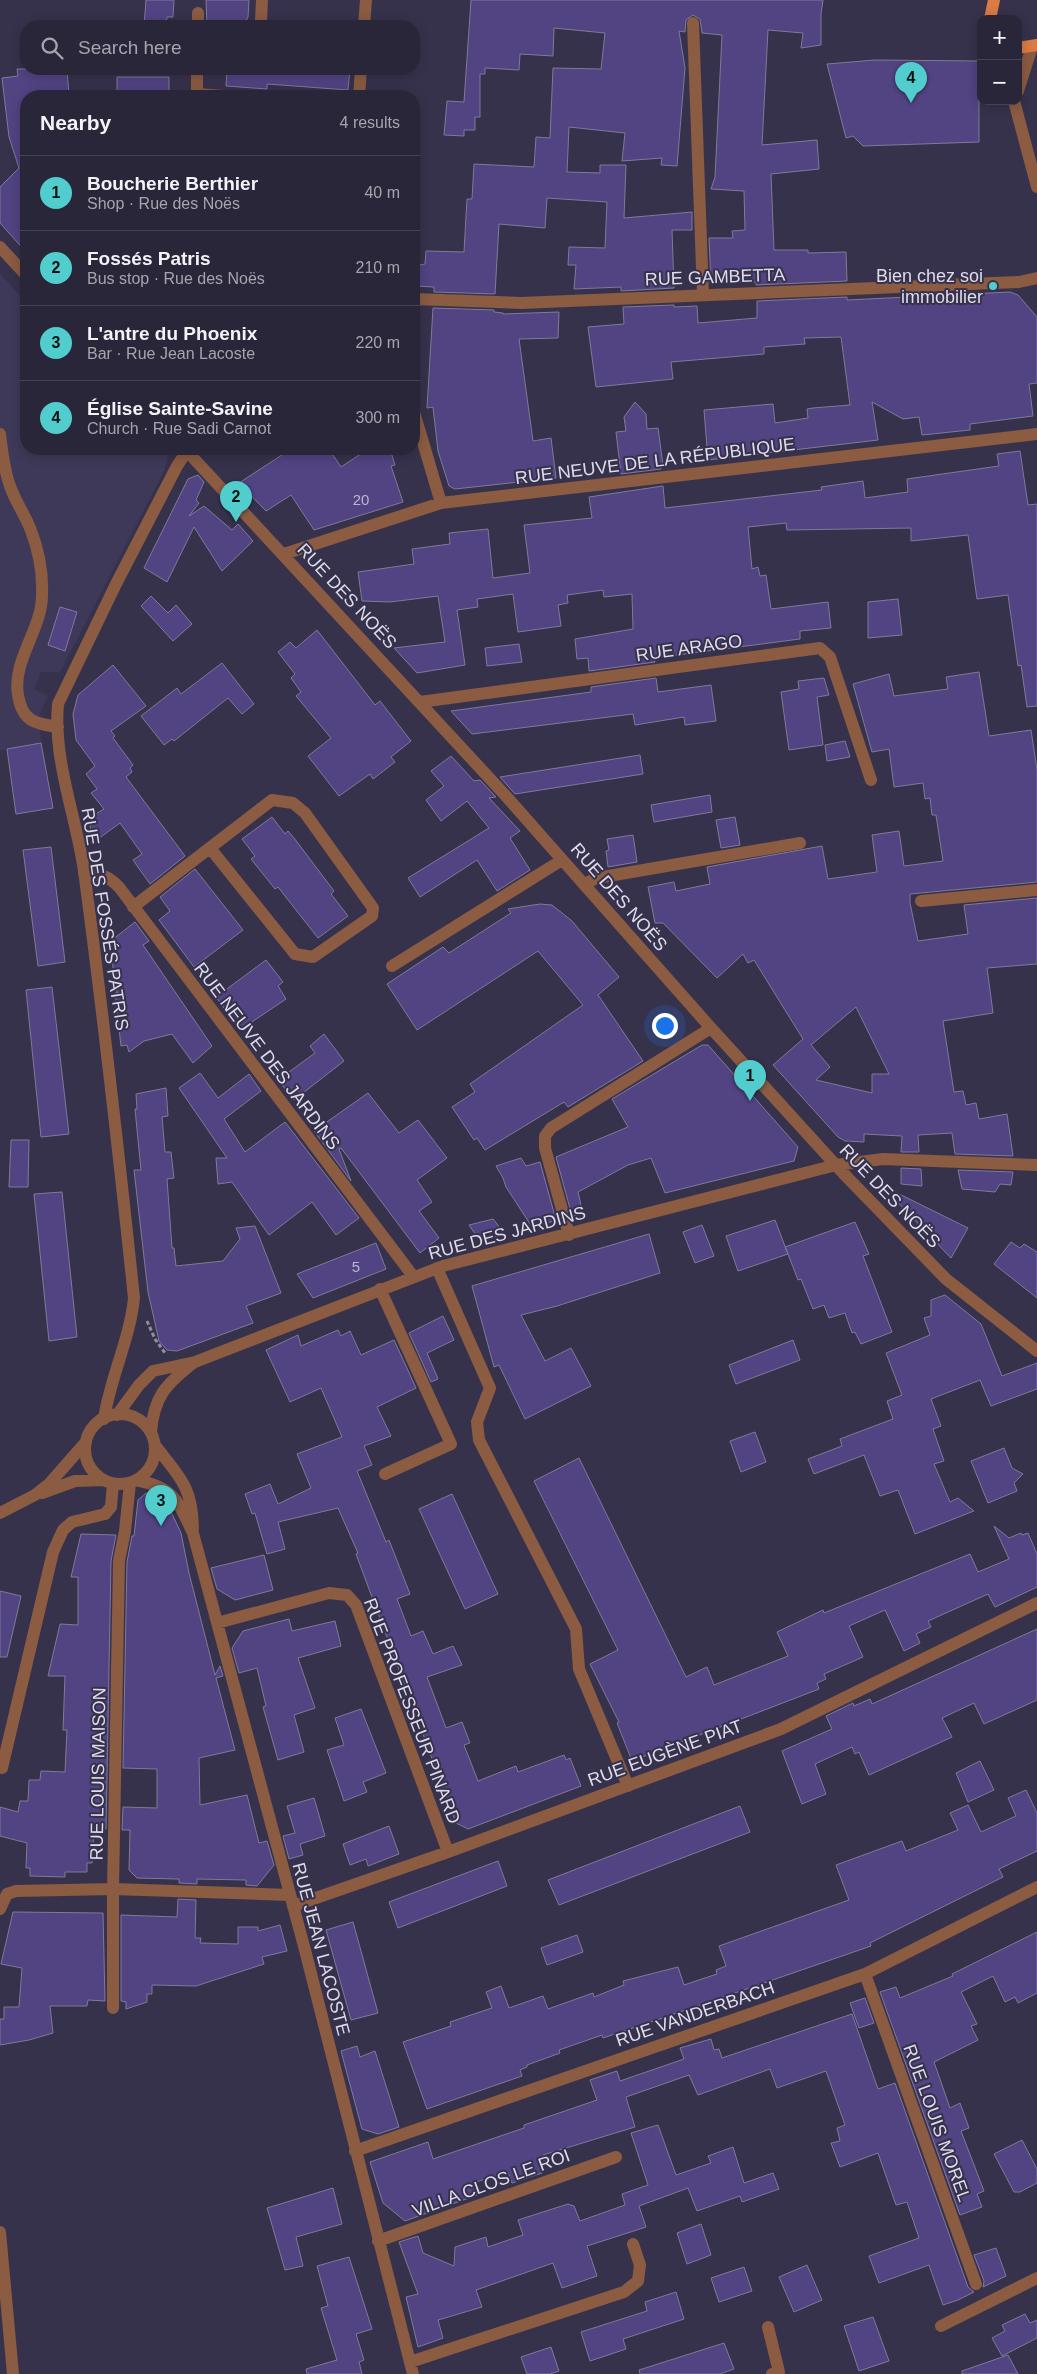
<!DOCTYPE html>
<meta charset="utf-8">
<style>
body{margin:0;font-family:Arial,sans-serif;background:#353244;color:#f1f3f6}
.controls{position:absolute;right:15px;top:15px;display:grid;overflow:hidden;border-radius:10px;box-shadow:0 2px 12px #0003}
.controls button{width:45px;height:45px;display:grid;place-items:center;padding:0;border:0;border-bottom:1px solid #454353;background:#292639;color:#f1f3f6;font:25px sans-serif}
.you{position:absolute;left:664px;top:1025px;width:18px;height:18px;margin:-12px;border:4px solid #fff;border-radius:50%;background:#1a73e8;box-shadow:0 0 0 8px #1a73e833}
.badge{display:grid;place-items:center;width:32px;height:32px;border-radius:50%;background:#52cdcd;color:#111;font-size:16px;font-weight:700}
.pin{position:absolute;translate:-50% -41px;filter:drop-shadow(0 1px 2px #0008)}
.pin::after{content:'';position:absolute;top:26px;width:18px;height:15px;background:inherit;clip-path:polygon(0 0,100% 0,50% 100%)}
.list{margin:0;padding:0;list-style:none}
h2{display:flex;justify-content:space-between;align-items:center;height:65px;margin:0;padding:0 20px;font-size:21px}
h2 small{font-size:16px;font-weight:400;color:#a5a5ae}
.list li{display:grid;grid-template-columns:32px 1fr auto;gap:15px;align-items:center;box-sizing:border-box;height:75px;padding:0 20px;border-top:1px solid #454353}
.list b{display:block;font-size:19px;white-space:nowrap}
.list p{margin:0;font-size:16px;white-space:nowrap;color:#a5a5ae}
.list em{font-size:16px;font-style:normal;color:#a5a5ae}
.icon{flex:none;width:28px;height:28px;fill:none;stroke:currentColor;stroke-width:2;stroke-linecap:round;stroke-linejoin:round}
.map{position:relative;flex:none;width:1037px;height:2374px;overflow:hidden}
.search{position:absolute;background:#292639;box-shadow:0 2px 12px #0003;left:20px;top:20px;width:400px;height:55px;display:flex;align-items:center;gap:12px;box-sizing:border-box;padding:0 18px;border-radius:20px;color:#a5a5ae;font-size:19px}
.panel{position:absolute;background:#292639;box-shadow:0 2px 12px #0003;left:20px;top:90px;width:400px;height:365px;border-radius:20px}
.map>svg:first-child{display:block}
.built{fill:#3f3959}
.building{fill:#524383;stroke:#7f7a98;fill-rule:evenodd}
.lines{fill:none;stroke-linecap:round;stroke-linejoin:round}
.path{stroke:#908da1;stroke-width:3;stroke-dasharray:4 2.5;stroke-linecap:butt}
.minor{stroke:#8b5b42;stroke-width:12}
.major{stroke:#dc7b44;stroke-width:12}
.poi-dot{fill:#52cdcd;stroke:#37324c;stroke-width:2}
.labels{text-anchor:middle;stroke-width:4;stroke-linejoin:round;paint-order:stroke}
.number-label{font-size:15px;fill:#bbb6d2}
.poi-label{font-size:18px;fill:#dedcec;stroke:#37324c;text-anchor:end}
.street-label{font-size:18px;fill:#dedcec;stroke:#37324c}
</style>
<div class="map">
<svg width="1037" height="2374" viewBox="0 0 1037 2374">
<rect width="100%" height="100%" fill="#37324c"/>
<path class="built" d="M0 274 26 302V449H166L168 454 164 471 60 672H41L34 689 48 696 39 715 41 743 0 750Z"/>
<path class="building" d="M146 0H174L173 17H167L166 26H144Z
M206 0H249L248 17 245 23 207 25Z
M471 0H823L821 14V45L801 48 803 33 768 30 762 145 817 140 819 169 771 174 774 250H808V253L846 252 847 281 756 285V282L711 283 709 238H733L732 231 745 230 744 191 711 189 715 177 722 35 702 33 700 19 693 15 686 20 685 32 679 31 685 68 677 166 661 165 662 158 622 161 625 133 569 127 567 172 600 173V165H626L624 218 692 212V230H672L674 288 621 291V287L574 289 576 265H568L569 247 605 248 607 202 547 198 545 228 499 224 495 294 434 292V287L414 286 415 266 425 264 426 251 464 252 467 199H472L474 164 534 167 536 137 550 138 553 68 601 69 605 33 554 28 553 56 520 54 519 70 485 68V74H480V117H475V130H464V136L444 135 447 101 464 102Z
M875 60 979 61V142L863 146 853 136 846 138 827 64Z
M17 69H67L69 96H26V252L0 223V187L19 168 9 137 2 78 18 76Z
M227 69H350L348 90 267 84V89L226 86Z
M117 77H169V96H117Z
M1010 292 1018 295 1037 317V383L1029 384 1033 416 970 424V430L922 435 919 417 903 419 872 402 878 440 708 460 704 410 773 404 775 423 808 418 807 409 813 408 850 405 841 337 804 338 805 344 764 347V354L671 362 673 379 596 387 588 327 624 324 623 307 674 305V307L697 306 698 323 757 318V301L847 297V300Z
M433 308 494 310V312L503 313V314L559 312 558 338 519 339 533 441 551 438 556 478 455 489 449 486 438 451 433 407 427 408Z
M635 402 646 414 647 429 658 428 663 465H660L661 469 621 474 616 432 626 431 624 417Z
M291 449H329L341 467 368 449H390L395 465 391 466 403 502 314 530 291 495 266 511 239 483Z
M1020 451 1028 505 1037 504V706L1027 707 1021 665 1018 666 1008 595 977 599 968 535 911 541V528L787 530 786 523 748 527 752 569 758 567 760 576 766 575 771 609 828 602 831 628 800 631V639L654 658 655 662 589 671 588 658 577 659 575 639 633 629 632 594 604 597 603 590 567 595 568 603 558 605 561 626 518 632 513 594 477 599 478 607 457 610 465 665 417 673 394 648 445 642 438 596 390 602 362 601 358 572 414 564 412 549 450 544 449 533 488 529 493 578 530 573 524 525 592 518 589 497 663 486 665 508 822 490 821 487 863 481 865 498 908 492 907 479 999 466 997 454Z
M198 475 204 482 196 500 199 503 189 516 204 506 232 530 238 524 253 541 222 571 194 527 167 582 144 568 188 479Z
M151 596 168 613 176 605 192 624 173 641 141 606Z
M898 599 902 635 868 638V602Z
M60 607 77 612 65 651 48 645Z
M317 630 375 705 380 701 411 741 391 757 395 762 373 779 370 774 339 796 308 756 331 738 296 696 301 692 291 678 295 674 278 652 290 642 296 648Z
M519 644 522 662 487 666 485 648Z
M222 663 254 704 242 714 228 698 174 741 172 739 164 745 141 716 177 688 181 694Z
M113 665 146 706 111 731 115 736 113 738 133 765 130 768 132 772 126 777 185 856 150 884 133 860 142 854 120 823 98 839 91 832 89 818 104 809 91 793 97 789 86 774 95 766 76 740 73 714 78 695Z
M979 672 989 736 1031 730 1037 770V882L910 894V903L918 941 968 934 964 905 1037 898V964L987 968 993 1013 943 1021 954 1092 963 1091 966 1105 976 1103 979 1119 1007 1114 1013 1156 955 1154 952 1133 918 1135 919 1152H901L902 1136 864 1134V1142L845 1141 838 1137 773 1065 803 1039 754 960 748 963 743 954 717 978 663 923H655L648 887 674 882 676 891 710 884 707 867 822 846 828 879 877 872 872 835 899 831 904 866 943 861 936 815H932L930 798 925 799 923 783 894 787 889 749 872 752 853 684 889 674 894 696 948 689 946 677ZM856 1007 889 1074H872V1093L816 1080 830 1067 811 1045Z
M656 678 658 692 711 685 716 721 685 725 684 717 635 725 633 714 472 734 451 711 591 692V687Z
M824 678 829 695 817 697 823 745 789 750 781 692 799 689 798 681Z
M845 741 850 757 827 761 825 745Z
M41 743 53 808 16 814 7 749Z
M640 755 643 774 515 794 500 777Z
M451 756 474 781 480 780 496 797 489 798 520 831 510 838 530 870 497 891 477 860 420 897 408 878 489 828 467 801 441 821 426 800 444 786 431 771Z
M710 795 712 812 654 822 651 805Z
M272 817 285 834 288 831 294 838 334 891 331 894 348 916 318 938 278 887 275 889 251 859 255 856 242 839Z
M735 817 740 845 721 848 716 820Z
M633 835 637 862 608 867 606 851 609 850 607 839Z
M51 847 65 962 38 966 23 850Z
M195 869 243 930 194 967 159 920 170 911 160 897Z
M540 904 552 905 572 921 619 977 598 995 643 1061 568 1107 564 1102 485 1150 477 1138 474 1140 452 1107 475 1092 470 1084 583 1005 538 951 417 1030 387 984 443 947 449 953 511 913 508 909Z
M135 922 149 941 143 945 212 1046 193 1063 172 1034 144 1041 129 1052 127 1045 121 1046 115 993H117L110 948 115 944 112 940Z
M266 960 283 982 278 986 286 999 240 1030 216 997Z
M52 987 69 1134 41 1137 26 990Z
M324 1034 344 1061 294 1100 278 1080 315 1053 310 1046Z
M702 1045H708L798 1147 794 1161 665 1193 651 1158 628 1165 578 1192 583 1214 572 1216 556 1157 628 1127 612 1099Z
M200 1073 218 1098 249 1074 261 1091 224 1119 245 1152 285 1122 359 1218 336 1235 312 1202 269 1235 232 1182 218 1184 216 1158H227L179 1088Z
M166 1088 168 1116 162 1117 165 1152H171L174 1178 167 1179 172 1248H174L176 1266 223 1261 240 1239 236 1228 255 1226 281 1293 246 1306 253 1323 177 1351 167 1350 159 1341 148 1292 134 1170H141L135 1109H137L136 1094Z
M368 1093 399 1133 418 1120 447 1158 417 1180 432 1202 419 1211 439 1238 420 1253 341 1148 339 1149 351 1181 314 1131Z
M11 1140H29L28 1187H9Z
M521 1158 526 1166 540 1162 556 1220 554 1221 532 1227 506 1187 503 1178 496 1166Z
M901 1168 921 1169 922 1186 901 1184Z
M958 1170 1013 1172 1011 1185 1000 1184 995 1192 962 1189Z
M887 1188 968 1228 951 1258 886 1190Z
M62 1192 77 1337 49 1341 34 1194Z
M493 1219 505 1234 480 1241 469 1225Z
M775 1220 788 1254 785 1247 855 1222 869 1254 863 1256 892 1332 861 1344 855 1332 852 1333 845 1313 829 1318 824 1305 813 1309 801 1279 798 1280 788 1254 738 1271 726 1236Z
M702 1225 714 1256 695 1263 683 1232Z
M649 1234 660 1273 557 1306 521 1315 545 1361 571 1348 591 1386 525 1419 499 1365 494 1367 472 1286Z
M1011 1242 1020 1248 1024 1244 1037 1252V1298L994 1264Z
M376 1243 386 1269 313 1298 297 1274Z
M945 1295 981 1324 1002 1376 1037 1363V1389L991 1406 980 1380 931 1399 941 1426 933 1429 944 1461 934 1464 950 1502 958 1498 974 1511 915 1534 898 1490 880 1496 864 1455 814 1474 808 1459 842 1446 840 1439 893 1419 887 1401 902 1395 886 1353 930 1335 924 1318 931 1316V1300Z
M443 1316 454 1340 427 1353 438 1379 431 1382 409 1333Z
M338 1330 341 1336 350 1331 361 1355 394 1340 416 1388 377 1407 391 1436 364 1446 372 1465 357 1471 386 1542 389 1540 410 1594 397 1599 411 1636 423 1631 433 1654 453 1646 462 1665 427 1677 446 1728 462 1722 470 1743 464 1745 478 1781 516 1766 518 1772 564 1755 566 1760 570 1758 581 1786 468 1829 456 1823 356 1554 358 1553 338 1508 278 1522 285 1549 267 1554 255 1513 252 1514 245 1494 270 1484 278 1504 311 1488 297 1454 342 1437 321 1388 290 1402 266 1350 298 1335 301 1346Z
M793 1340 800 1360 736 1384 729 1365Z
M755 1432 766 1462 741 1472 730 1441Z
M1004 1448 1012 1468 1023 1474 1014 1483 1017 1491 988 1503 971 1461Z
M579 1458 686 1677 707 1667 714 1685 788 1656 777 1632 823 1610 824 1613 970 1554 978 1572 1009 1559 994 1526 1009 1538 1021 1533 1022 1535 1028 1533 1037 1554V1587L995 1607 988 1594 928 1621 931 1627 916 1634 920 1643 904 1651 885 1610 849 1626 863 1657 824 1674 826 1679 817 1683 819 1689 632 1761 617 1723 619 1722 590 1664 618 1650 534 1481Z
M146 1493 157 1495 167 1503 181 1533 189 1573 215 1675 220 1666 223 1676 216 1678 235 1750 199 1758 200 1805 247 1795 259 1843 267 1841 274 1865 257 1886 246 1885V1880L197 1879V1884L179 1883V1879L137 1878 129 1870 130 1830H122L123 1807 157 1808V1769L123 1768 127 1562 132 1536H134L138 1500Z
M452 1494 498 1594 465 1609 419 1509Z
M81 1534 116 1535 111 1561 106 1829H94L92 1863H87V1872H65V1877L30 1876V1868H26L27 1843 0 1836V1807L18 1812 20 1801H28L29 1780H40L41 1771 65 1772 67 1730H63L65 1676H48L60 1624 78 1625V1577H71Z
M264 1555 273 1590 235 1600 217 1589 211 1568Z
M0 1591 21 1596 7 1657H0Z
M289 1619 292 1631 335 1621 341 1646 298 1658 315 1708 294 1715 304 1752 278 1760 263 1707 266 1706 257 1668 239 1673 232 1648 243 1631Z
M1037 1629V1700L984 1724 974 1703 942 1718 952 1737 869 1775 859 1752 855 1754 852 1747 815 1764 826 1794 802 1804 782 1751 832 1729 826 1716 853 1703 854 1706 870 1699 872 1704Z
M361 1709 386 1773 363 1782 367 1792 344 1801 327 1750 344 1745 335 1718Z
M980 1761 994 1790 968 1802 956 1773Z
M1026 1790 1037 1813V1851L999 1869 1003 1877 870 1943 871 1946 651 2022 603 2038 602 2035 559 2050 560 2053 527 2065V2067L520 2070 522 2076 427 2109 403 2042 451 2026 450 2022 492 2008 486 1992 501 1986 509 2008 543 1996 548 2009 593 1993 594 1997 624 1985 623 1981 678 1967 684 1985 717 1974 716 1970 726 1966 719 1946 849 1900 836 1865 902 1841 906 1851 958 1830 950 1813 968 1805 981 1832 1016 1816 1008 1798Z
M314 1798 325 1836 300 1844 303 1855 289 1859 283 1836 295 1833 287 1806Z
M740 1806 750 1832 559 1905 548 1880Z
M389 1826 399 1854 368 1866 366 1859 350 1865 343 1844Z
M498 1861 507 1886 398 1928 389 1902Z
M178 1899 196 1900 195 1938H201L200 1943 238 1944V1927H258V1931L280 1925 287 1951 262 1957 264 1964 196 1986 152 1985V1994H147V2002L126 2009V2002L121 2001V1915L177 1917Z
M13 1912 103 1913 105 2001 88 2000 87 2006H50L53 2033 29 2040 0 2045V2019H4V2007H19L22 1968 1 1964Z
M353 1922 378 2013 351 2020 326 1930Z
M1037 1932V1993L1018 2003 1015 1997 1005 2002 993 1976 961 1992 977 2024 971 2026 978 2040 934 2062 950 2108 960 2103 969 2128 961 2131 984 2191 977 2194 982 2207 960 2215 880 1992 896 1987 900 1998 953 1976 952 1974Z
M577 1935 583 1952 547 1965 541 1948Z
M865 1998 874 2023 859 2028 850 2003Z
M852 2014 878 2089 895 2083 968 2287 974 2292 958 2300 943 2305 929 2265 879 2283 869 2256 919 2238 907 2202 896 2205 878 2153 840 2167 831 2143 840 2141 837 2128 845 2125 826 2071 777 2088 770 2069 698 2095 689 2075 626 2097 635 2127 543 2155 546 2164 539 2166 542 2173 512 2183 508 2172 476 2182 480 2194 405 2221 383 2203 370 2162 428 2142 433 2159 524 2128V2125L597 2100 590 2080 617 2071 620 2081 684 2059 680 2048 711 2039 714 2050 719 2049 722 2058Z
M357 2046 360 2057 375 2051 399 2127 378 2134 362 2129 341 2051Z
M658 2125 676 2175 711 2163 708 2156 733 2147 744 2183 773 2173 779 2189 742 2202 740 2196 697 2211 688 2188 639 2206 646 2227 587 2246 597 2276 562 2288 553 2263 476 2290 482 2307 438 2320 443 2338 418 2347 406 2297 418 2294 399 2242 418 2236 423 2253 454 2266 455 2247 486 2237 488 2247 523 2235 518 2220 568 2204 574 2206 580 2221 625 2205 622 2194 648 2185 631 2133Z
M1022 2140 1037 2169V2183L1020 2192H1014L994 2154Z
M333 2188 342 2224 296 2237 303 2266 285 2270 267 2208Z
M701 2224 711 2255 687 2264 677 2233Z
M996 2248 1006 2276 983 2287 984 2281 974 2255Z
M349 2257 372 2329 356 2334 364 2360 359 2362 362 2374H307L306 2369 337 2360 321 2308 328 2306 317 2266Z
M807 2265 822 2300 794 2312 779 2277Z
M744 2267 752 2291 719 2302 711 2278Z
M676 2292 684 2319 623 2339 626 2349 590 2361 581 2332 647 2311 645 2302Z
M1025 2314 1030 2323 1037 2320V2338L1002 2356 992 2338 1005 2331 1002 2325Z
M873 2317 889 2361 859 2371 844 2326Z
M724 2343 734 2369 720 2374H640L639 2370Z
M551 2347 559 2371 550 2374H527L521 2357Z
M1008 2355 1018 2374H962V2371Z"/>
<g class="lines">
<path class="path" d="M147 1321 155 1339 165 1353"/>
<path class="minor" d="M261 21 262 0
M693 23 703 295
M198 26V13
M364 26 366 0
M197 69V94L224 96
M1018 91 1032 47
M359 96 361 69
M1014 101 1037 187
M0 247 26 275
M414 299 521 303 1019 282 1037 278
M414 412 441 503
M0 434C2 451 4 470 10 486 15 501 24 513 30 528 38 548 43 573 42 595 42 630 12 660 18 695 22 721 35 724 58 727
M185 449 505 795 711 1028 843 1173 946 1279 1037 1351
M284 554 441 503 1037 434
M420 702 820 648 830 657 871 780
M84 874C101 874 107 875 119 887L413 1276
M584 884 597 878 800 843
M921 901 1037 890
M133 907 272 800 293 803 305 813 373 908 372 916 313 957 295 954 210 848
M392 966 562 860
M569 1235 545 1148V1136L551 1128 711 1028
M437 1268 490 1388 477 1422 479 1440 576 1629 579 1669 628 1786
M380 1289 451 1444 385 1474
M85 1449a35 35 0 1 1 70 0a35 35 0 1 1-70 0Z
M117 1415 139 1385 153 1371 195 1362 443 1266 836 1165 883 1159 1037 1165
M104 1419C110 1378 130 1339 134 1298 119 1155 103 1013 84 871 76 816 53 760 58 704L116 584 177 466 187 451
M151 1432C154 1397 165 1385 193 1363
M155 1445C179 1477 192 1485 193 1528
M136 1480C175 1488 177 1500 193 1533L305 1950 413 2374
M130 1483 125 1531 119 1561 113 1889 290 1895
M42 1493 75 1481 104 1480
M0 1513 35 1495 49 1484 86 1442
M217 1623 329 1593 347 1595 356 1605 448 1852
M2 1768 53 1552 63 1530 72 1522 105 1514 111 1507 113 1484
M293 1906 448 1852 781 1729 1037 1603
M0 1909 7 1894 16 1891 113 1889V2008
M865 1974 976 2284
M355 2151 865 1974 1037 1887
M0 2232 13 2374
M378 2241 616 2157
M941 2326 1037 2278
M768 2327 779 2372 772 2374
M410 2362 624 2292 638 2281 640 2265 633 2244"/>
<path class="major" d="M990 19 994 0
M1018 48 1037 45"/>
</g>
<circle class="poi-dot" cx="993" cy="286" r="5"/>
<g class="labels">
<g class="number-label">
<text x="361" y="505">20</text>
<text x="356" y="1272">5</text>
</g>
<g class="poi-label">
<text x="983" y="282">Bien chez soi<tspan x="983" dy="21">immobilier</tspan></text>
</g>
<g class="street-label">
<text transform="translate(715 277) rotate(-2)" y="6">RUE GAMBETTA</text>
<text transform="translate(655 461) rotate(-7)" y="6">RUE NEUVE DE LA RÉPUBLIQUE</text>
<text transform="translate(347 596) rotate(47)" y="6">RUE DES NOËS</text>
<text transform="translate(689 648) rotate(-8)" y="6">RUE ARAGO</text>
<text transform="translate(619 897) rotate(49)" y="6">RUE DES NOËS</text>
<text transform="translate(105 919) rotate(81)" y="6">RUE DES FOSSÉS PATRIS</text>
<text transform="translate(267 1056) rotate(53)" y="6">RUE NEUVE DES JARDINS</text>
<text transform="translate(890 1196) rotate(46)" y="6">RUE DES NOËS</text>
<text transform="translate(507 1233) rotate(-15)" y="6">RUE DES JARDINS</text>
<text transform="translate(412 1711) rotate(69)" y="6">RUE PROFESSEUR PINARD</text>
<text transform="translate(665 1753) rotate(-20)" y="6">RUE EUGÈNE PIAT</text>
<text transform="translate(98 1774) rotate(-89)" y="6">RUE LOUIS MAISON</text>
<text transform="translate(321 1949) rotate(75)" y="6">RUE JEAN LACOSTE</text>
<text transform="translate(695 2014) rotate(-19)" y="6">RUE VANDERBACH</text>
<text transform="translate(937 2123) rotate(70)" y="6">RUE LOUIS MOREL</text>
<text transform="translate(491 2183) rotate(-20)" y="6">VILLA CLOS LE ROI</text>
</g>
</g>
</svg>
<div class="controls">
<button>+</button>
<button>−</button>
</div>
<div class="you"></div>
<div class="pin badge" style="left:750px;top:1101px">1</div>
<div class="pin badge" style="left:236px;top:522px">2</div>
<div class="pin badge" style="left:161px;top:1526px">3</div>
<div class="pin badge" style="left:911px;top:103px">4</div>
<div class="search"><svg class="icon" aria-label="search" viewBox="0 0 24 24"><circle cx="10" cy="10" r="6"/><path d="M15 15l6 6"/></svg>Search here</div>
<section class="panel">
<h2>Nearby<small>4 results</small></h2>
<ul class="list">
<li><span class="badge">1</span><div><b>Boucherie Berthier</b><p>Shop · Rue des Noës</p></div><em>40 m</em></li>
<li><span class="badge">2</span><div><b>Fossés Patris</b><p>Bus stop · Rue des Noës</p></div><em>210 m</em></li>
<li><span class="badge">3</span><div><b>L'antre du Phoenix</b><p>Bar · Rue Jean Lacoste</p></div><em>220 m</em></li>
<li><span class="badge">4</span><div><b>Église Sainte-Savine</b><p>Church · Rue Sadi Carnot</p></div><em>300 m</em></li>
</ul>
</section>
</div>
